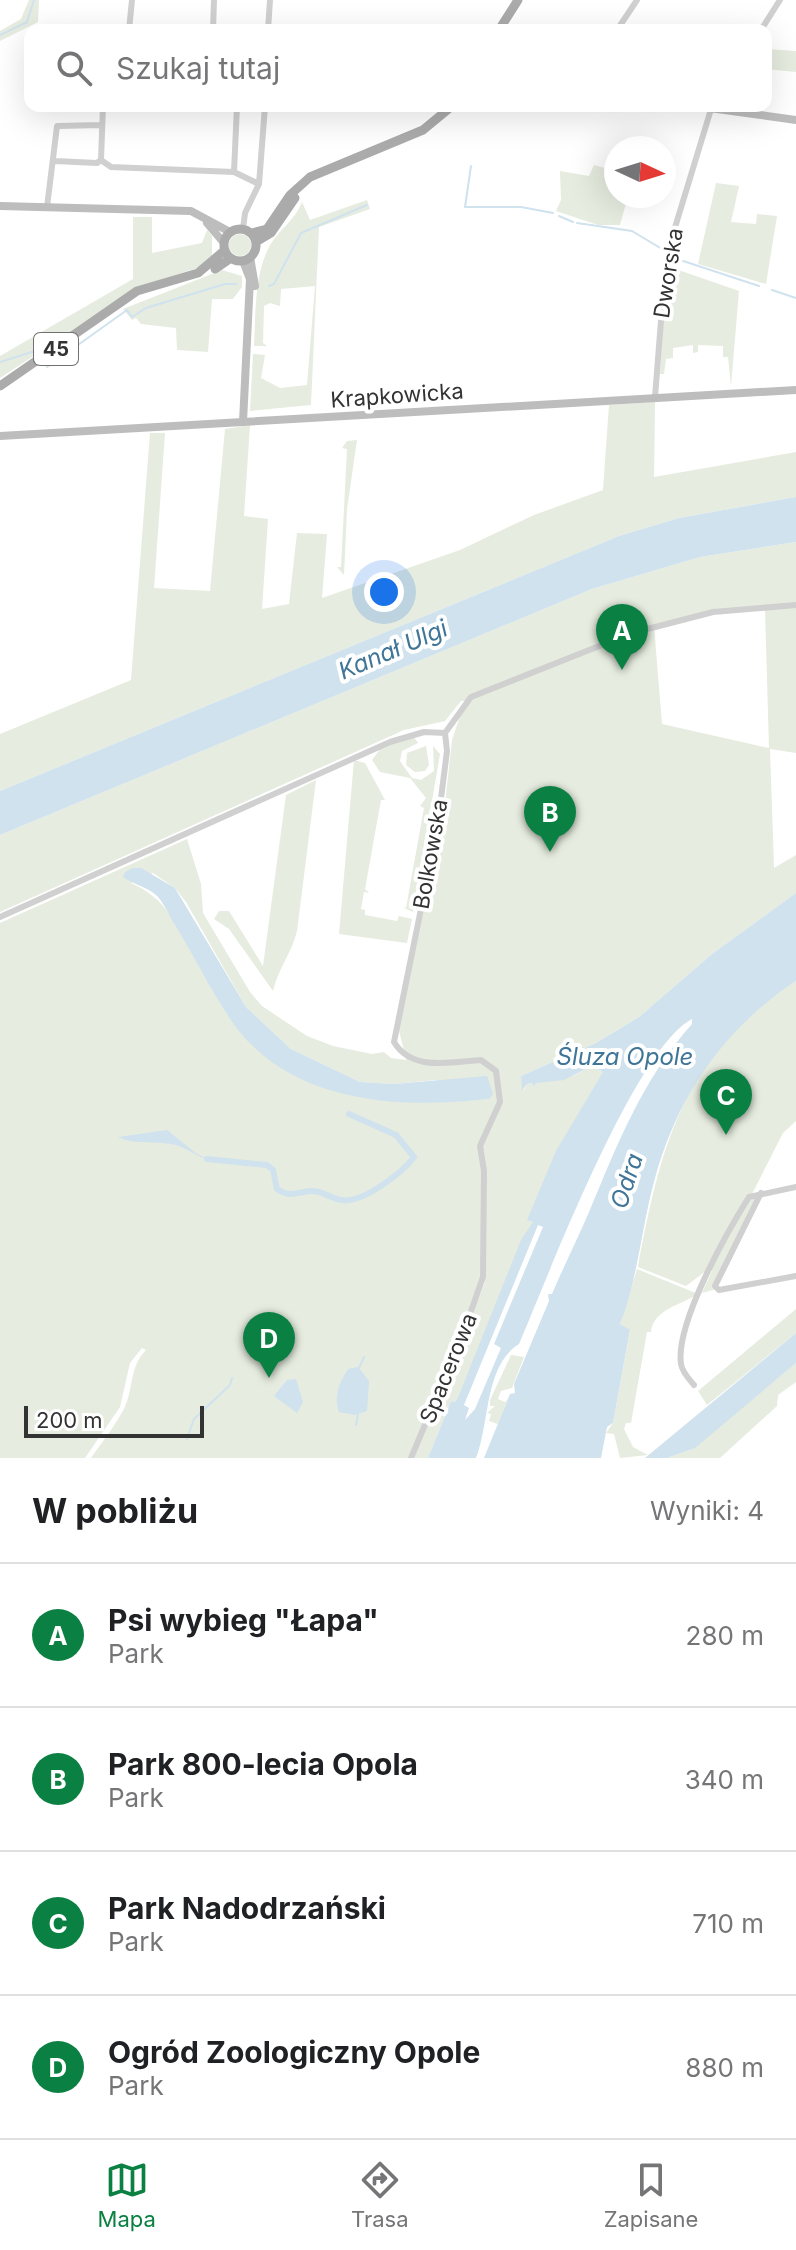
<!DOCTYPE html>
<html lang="pl">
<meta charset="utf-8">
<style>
body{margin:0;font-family:Inter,sans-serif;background:#f6f6f6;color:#202124}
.compass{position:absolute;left:604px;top:136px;width:72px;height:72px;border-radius:50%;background:#fff;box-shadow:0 8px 32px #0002;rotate:94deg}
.scale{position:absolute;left:24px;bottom:20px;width:180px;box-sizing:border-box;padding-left:8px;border:4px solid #333;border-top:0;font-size:22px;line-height:28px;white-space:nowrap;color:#333;-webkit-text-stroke:6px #fff;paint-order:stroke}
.you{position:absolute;left:384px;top:592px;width:28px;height:28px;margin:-20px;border:6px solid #fff;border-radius:50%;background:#1a73e8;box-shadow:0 0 0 12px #1a73e833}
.badge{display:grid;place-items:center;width:52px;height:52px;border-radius:50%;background:#0b8043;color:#fff;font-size:26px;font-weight:700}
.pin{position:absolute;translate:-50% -66px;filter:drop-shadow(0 2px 4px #0008)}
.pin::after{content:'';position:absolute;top:42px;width:28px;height:24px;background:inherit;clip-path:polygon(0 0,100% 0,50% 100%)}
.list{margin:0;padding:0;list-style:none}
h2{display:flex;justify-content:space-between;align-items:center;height:104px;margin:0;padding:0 32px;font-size:34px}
h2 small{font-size:26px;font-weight:400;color:#757577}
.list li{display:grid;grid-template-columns:52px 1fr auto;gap:24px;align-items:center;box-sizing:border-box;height:144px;padding:0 32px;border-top:2px solid #e0e0e0}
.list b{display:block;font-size:30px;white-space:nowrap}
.list p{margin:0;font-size:26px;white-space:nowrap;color:#757577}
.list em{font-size:26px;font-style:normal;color:#757577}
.icon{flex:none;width:44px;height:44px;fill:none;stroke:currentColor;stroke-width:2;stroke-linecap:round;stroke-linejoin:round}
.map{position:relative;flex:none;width:796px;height:1458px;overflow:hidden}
.search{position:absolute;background:#fff;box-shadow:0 8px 32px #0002;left:24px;right:24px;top:24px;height:88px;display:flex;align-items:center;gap:20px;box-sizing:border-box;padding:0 28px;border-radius:16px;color:#757577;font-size:30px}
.sheet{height:680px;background:#fff}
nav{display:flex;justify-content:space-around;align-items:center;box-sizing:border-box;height:112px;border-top:2px solid #e0e0e0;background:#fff;font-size:22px;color:#757577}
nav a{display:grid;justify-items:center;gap:4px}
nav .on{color:#0b8043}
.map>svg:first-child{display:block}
.green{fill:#e6ecdf;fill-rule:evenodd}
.water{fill:#cfe2ee;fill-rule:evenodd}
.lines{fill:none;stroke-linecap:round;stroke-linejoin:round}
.stream{stroke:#cfe2ee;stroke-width:2}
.canal{stroke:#cfe2ee;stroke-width:6}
.street{stroke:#d0d0d0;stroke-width:6}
.secondary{stroke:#bdbdbd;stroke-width:8}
.primary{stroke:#ababab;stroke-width:9}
.labels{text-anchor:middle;stroke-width:8;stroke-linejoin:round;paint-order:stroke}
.shield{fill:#fff;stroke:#707070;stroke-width:2}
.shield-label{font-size:20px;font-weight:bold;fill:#333}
.street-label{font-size:22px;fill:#333;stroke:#fff}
.water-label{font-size:24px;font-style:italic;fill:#3f7597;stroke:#fff}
</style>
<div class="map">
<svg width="796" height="1458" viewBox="0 0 796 1458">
<rect width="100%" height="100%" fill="#fff"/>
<path class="green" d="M29 0H39L38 22 0 41V31L21 19Z
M766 49 796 51V72L766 69Z
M594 165 616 171V196H628L620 225H598L556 211 561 200 560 171 589 176Z
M716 183 739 186 731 222 756 224 757 214 777 216 766 284 698 264Z
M367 200 370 209 319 227 311 405 250 411 253 354 265 355 261 378 280 388 307 385 315 286 281 289 280 306 270 303 264 306 263 343 267 346H254C256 312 254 270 272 242 282 227 295 220 302 202L310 220Z
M133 217H152V253L202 243 207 230 212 236V258L197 268 139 287 0 378V356L133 279Z
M229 245a11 11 0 1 1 22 0a11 11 0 1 1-22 0Z
M667 266 739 291 731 386 728 357H723V346L698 345V352L693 353V345L673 348V358L666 359 664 374H660Z
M222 270 242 276V287L233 299H212L208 352 177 350 176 328 141 324 136 318 132 320 123 309Z
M655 402 654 477 796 452V497L679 518 619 536 0 791V734L131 680 150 433H165L154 588 210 591 225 429 250 425 244 516 268 519 262 609 289 604 297 533 327 534 322 598 460 550 534 515 603 490 609 405Z
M357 440 347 509 344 575 337 567H341L347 449 342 448 347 441Z
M796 542V753L770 749 774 868 796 855V893L712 954 639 1017 596 1043 521 1076 523 1091 527 1084 532 1083 533 1087 535 1083 573 1076 592 1066 603 1072 528 1220 533 1222 530 1229 459 1395 455 1402 451 1401 428 1458H413L442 1394 485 1282 481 1278 461 1337 408 1458H91C102 1442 115 1426 124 1409 134 1388 129 1367 146 1350L142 1348 130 1363 120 1407 85 1458H0V923L187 839 201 884 203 913 250 992 262 1006 307 1036 333 1046 372 1054 384 1052 391 1058 406 1060 398 1026 444 813 452 740 465 701H461L445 721 404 730 0 912V835L592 589 700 557ZM765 608 769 748 662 724 654 626 690 616ZM153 873 175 888 186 902 246 1007 291 1049 360 1082 394 1084 436 1080 489 1099C395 1108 303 1103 237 1027 219 1007 207 977 193 954 173 921 168 900 131 883Z
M414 737 418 743 402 751 400 761 412 778 421 780 434 771 433 746 440 754 413 912 402 907 406 908 424 808 420 806 426 798 410 778 380 772 372 760 381 748Z
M426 746 429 765 425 771 415 772 406 765 407 753Z
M354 760 365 763 385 800H381L365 889 369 893 364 892 361 909 365 910V915L397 921 399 916 412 919 407 943 339 934Z
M316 780 297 931C292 952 278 969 273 991L229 929 214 919 219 911H229L263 966 286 795Z
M796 981V1121L783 1133 752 1194 761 1193 716 1289 702 1293 712 1271 710 1268 686 1286 638 1267C661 1143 684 1054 796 981Z
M637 1269 698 1294C682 1305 653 1309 651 1332H647L631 1423H626L624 1429 633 1447 648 1455 620 1458 614 1434 606 1433 613 1423 630 1331 620 1324Z
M796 1309V1333L707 1405 698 1391Z
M511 1355 524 1357 512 1388 501 1391 498 1399 505 1402 508 1398 498 1424 489 1421 491 1414 487 1413 495 1406H490V1400Z
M796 1363V1382L778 1395 777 1406 720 1458H667L692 1449Z"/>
<path class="water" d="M796 497V542L700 557 592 589 0 835V791L619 536 679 518Z
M133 868H141L175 888 246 1007 291 1049 360 1082 394 1084 487 1076 493 1094 489 1099C400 1109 294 1104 235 1026 213 996 193 953 172 920 168 913 162 900 156 895 147 887 133 884 123 877L125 872Z
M796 893V981C723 1029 676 1098 654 1182 641 1230 638 1278 620 1324L630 1330 613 1423 607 1427 601 1458H484L510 1394 515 1393 514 1384 549 1301 548 1294H552C563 1268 577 1240 589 1212 618 1143 642 1080 692 1024V1019C634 1049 548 1277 519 1344 484 1366 490 1423 476 1458H428L451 1401 455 1402 459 1395 521 1240 533 1222 527 1220 556 1151 603 1072 592 1066 564 1080 536 1083 533 1087 532 1083 527 1084 522 1091 521 1076 596 1043 639 1017 712 954ZM538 1225 543 1227 494 1344 501 1348 475 1409 465 1420 469 1408 464 1405Z
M167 1130 197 1154 213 1161C197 1158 186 1146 171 1144 153 1141 134 1145 118 1137Z
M796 1333V1363L695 1448 667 1458H645Z
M358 1367 369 1381 367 1411 355 1415 339 1412C333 1398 340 1381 348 1369Z
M296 1379 303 1402 297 1413 274 1396 287 1380Z"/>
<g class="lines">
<path class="stream" d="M0 35 27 22 34 0
M471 166 465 207H521L553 213
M559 216 573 222
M577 223 632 231 662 249
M671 257 759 286
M269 286 274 284 301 233 367 205
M772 290 796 298
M0 362 35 351 37 354
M47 367 127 310 132 317 146 308 225 284H236
M359 1368 364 1357
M356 1425 358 1415
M187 1439 194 1419 230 1385 232 1378"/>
<path class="canal" d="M207 1159 267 1165 273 1170 277 1189C292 1199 298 1191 312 1191 323 1191 332 1199 342 1200 362 1204 403 1172 414 1157L396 1135 349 1114"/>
<path class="street" d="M129 30 132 0
M213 30 214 0
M268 30 270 0
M617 30 637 0
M761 30 780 0
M101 160 111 167 234 172 259 184
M101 160 103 106
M55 161 97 163 101 160
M234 172 237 106
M47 207 57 126 102 125
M243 229 245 213 259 184 265 106
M655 397 666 257 712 106
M445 733 471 697 632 633 713 612 796 605
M0 917 390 742 424 732 445 733 447 751 437 830 394 1042C412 1072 451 1062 481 1060L496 1071 500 1102 480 1146 484 1171 483 1277 462 1337 411 1458
M761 1193 715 1286 719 1290 796 1276
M694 1385C689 1379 682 1372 681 1364 675 1324 727 1232 749 1197L796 1187"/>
<path class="secondary" d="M695 106 796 120
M0 206 191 211 230 232
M207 223 224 243
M250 257 255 286
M243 422 250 279 243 261
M0 436 796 390"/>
<path class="primary" d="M499 30 518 0
M224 245a16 16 0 1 1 32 0a16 16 0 1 1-32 0Z
M252 233 267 229 290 195 310 177 423 130 452 106
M256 242 271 233 295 198
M215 269 231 258
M0 386 137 291 198 273 225 250"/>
</g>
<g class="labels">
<rect class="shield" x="34" y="333" width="44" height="32" rx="6"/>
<g class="shield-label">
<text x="56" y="356">45</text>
</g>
<g class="street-label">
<text transform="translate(668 273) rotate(-81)" y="8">Dworska</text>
<text transform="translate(397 395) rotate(-4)" y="8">Krapkowicka</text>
<text transform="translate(430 854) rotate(-80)" y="8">Bolkowska</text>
<text transform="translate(448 1368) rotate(-68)" y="8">Spacerowa</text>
</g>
<g class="water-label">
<text transform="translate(393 650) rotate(-23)" y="8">Kanał Ulgi</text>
<text x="625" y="1065">Śluza Opole</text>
<text transform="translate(627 1181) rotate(-72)" y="8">Odra</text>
</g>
</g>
</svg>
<svg class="compass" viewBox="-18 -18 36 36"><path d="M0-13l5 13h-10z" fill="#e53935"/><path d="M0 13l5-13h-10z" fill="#757577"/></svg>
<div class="scale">200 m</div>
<div class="you"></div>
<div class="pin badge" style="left:622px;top:670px">A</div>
<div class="pin badge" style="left:550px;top:852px">B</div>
<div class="pin badge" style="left:726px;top:1135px">C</div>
<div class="pin badge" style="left:269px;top:1378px">D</div>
<div class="search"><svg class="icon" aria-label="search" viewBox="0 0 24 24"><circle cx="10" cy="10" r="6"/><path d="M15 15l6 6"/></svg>Szukaj tutaj</div>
</div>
<section class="sheet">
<h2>W pobliżu<small>Wyniki: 4</small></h2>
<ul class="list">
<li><span class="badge">A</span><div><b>Psi wybieg &quot;Łapa&quot;</b><p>Park</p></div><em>280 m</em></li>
<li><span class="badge">B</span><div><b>Park 800-lecia Opola</b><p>Park</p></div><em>340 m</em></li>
<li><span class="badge">C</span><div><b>Park Nadodrzański</b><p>Park</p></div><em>710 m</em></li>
<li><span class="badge">D</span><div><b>Ogród Zoologiczny Opole</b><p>Park</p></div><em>880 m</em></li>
</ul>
</section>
<nav>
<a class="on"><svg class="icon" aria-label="map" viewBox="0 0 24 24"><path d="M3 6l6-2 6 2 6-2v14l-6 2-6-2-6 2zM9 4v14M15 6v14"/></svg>Mapa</a>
<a><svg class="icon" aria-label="directions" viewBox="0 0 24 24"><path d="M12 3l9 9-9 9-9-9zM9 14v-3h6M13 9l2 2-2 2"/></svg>Trasa</a>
<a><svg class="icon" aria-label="saved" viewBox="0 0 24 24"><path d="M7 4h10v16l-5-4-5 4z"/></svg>Zapisane</a>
</nav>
